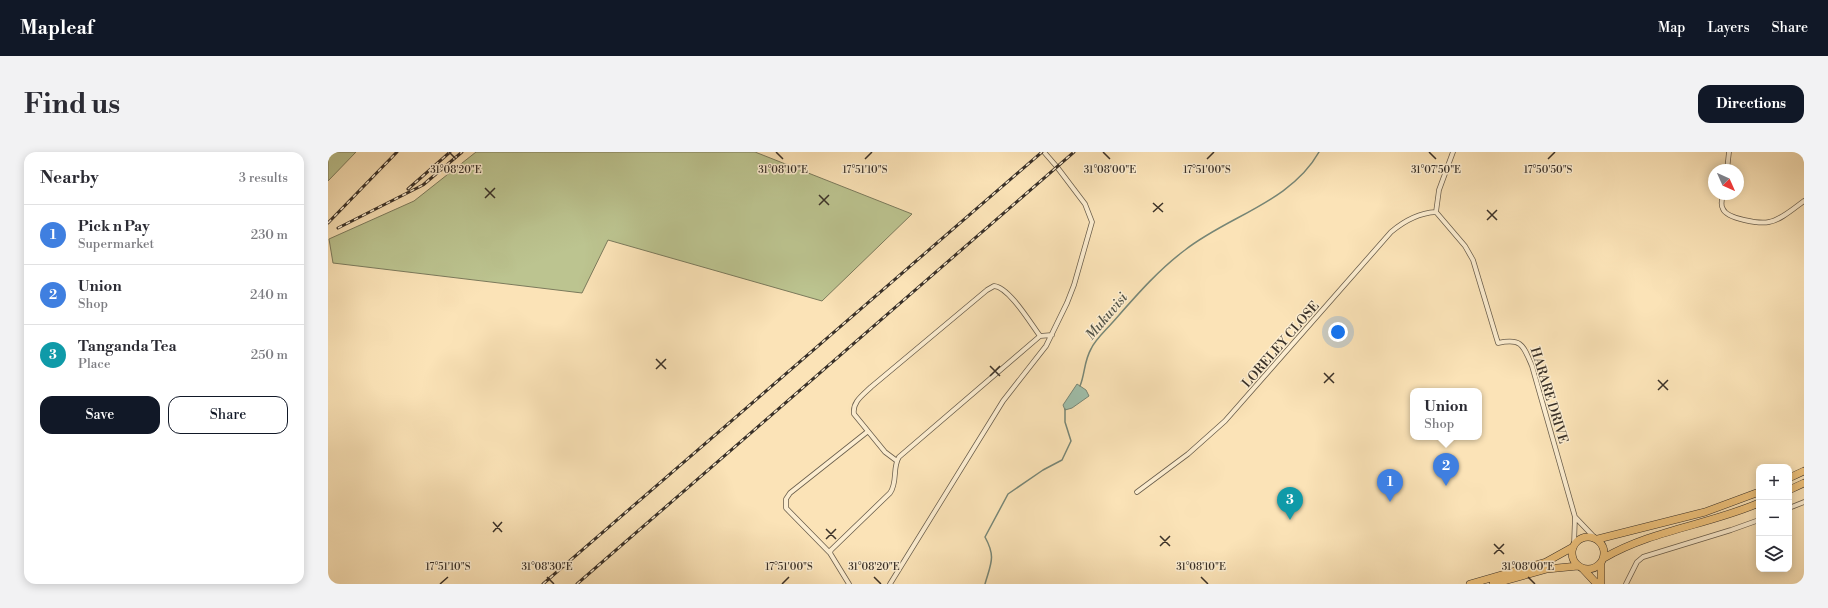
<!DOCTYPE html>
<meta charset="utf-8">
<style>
body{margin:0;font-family:"Libre Bodoni",serif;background:#f2f2f3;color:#2b2b33}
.controls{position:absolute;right:12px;bottom:12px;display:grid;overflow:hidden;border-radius:8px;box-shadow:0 2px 10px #0003}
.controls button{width:36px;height:36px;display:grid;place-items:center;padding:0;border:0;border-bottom:1px solid #e1e1e2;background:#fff;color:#2b2b33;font:20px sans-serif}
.compass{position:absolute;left:1380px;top:12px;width:36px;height:36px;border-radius:50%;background:#fff;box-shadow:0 2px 10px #0003;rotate:135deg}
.you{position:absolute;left:1010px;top:180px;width:14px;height:14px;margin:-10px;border:3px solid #fff;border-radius:50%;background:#1a73e8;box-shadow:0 0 0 6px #1a73e833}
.badge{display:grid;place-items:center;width:26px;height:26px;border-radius:50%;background:#111827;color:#fff;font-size:13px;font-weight:700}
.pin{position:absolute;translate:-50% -33px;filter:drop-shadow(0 1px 2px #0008)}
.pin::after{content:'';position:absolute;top:21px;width:14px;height:12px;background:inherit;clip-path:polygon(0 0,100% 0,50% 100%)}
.popup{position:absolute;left:1082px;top:236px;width:72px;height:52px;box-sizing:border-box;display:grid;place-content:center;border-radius:8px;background:#fff;filter:drop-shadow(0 1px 3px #0005);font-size:13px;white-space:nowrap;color:#7c7c81}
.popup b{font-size:15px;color:#2b2b33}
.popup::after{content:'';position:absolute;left:50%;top:100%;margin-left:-8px;border:8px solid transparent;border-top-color:#fff}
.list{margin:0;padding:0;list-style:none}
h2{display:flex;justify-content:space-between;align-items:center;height:52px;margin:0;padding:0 16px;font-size:17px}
h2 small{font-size:13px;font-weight:400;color:#7c7c81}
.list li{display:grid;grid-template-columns:26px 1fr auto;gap:12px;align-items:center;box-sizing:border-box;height:60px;padding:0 16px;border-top:1px solid #e1e1e2}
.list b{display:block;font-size:15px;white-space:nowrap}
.list p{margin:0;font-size:13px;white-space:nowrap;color:#7c7c81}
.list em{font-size:13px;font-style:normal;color:#7c7c81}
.actions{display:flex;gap:8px;padding:12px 16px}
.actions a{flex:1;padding:9px 0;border:1px solid #111827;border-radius:12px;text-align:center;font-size:14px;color:#111827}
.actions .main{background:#111827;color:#fff}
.icon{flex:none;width:22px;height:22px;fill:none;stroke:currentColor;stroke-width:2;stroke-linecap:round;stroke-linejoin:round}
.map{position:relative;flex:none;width:1476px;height:432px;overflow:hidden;border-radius:12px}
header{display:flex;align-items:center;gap:24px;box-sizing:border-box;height:56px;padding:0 20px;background:#111827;color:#fff}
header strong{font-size:19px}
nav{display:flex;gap:22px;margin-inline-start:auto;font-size:14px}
.intro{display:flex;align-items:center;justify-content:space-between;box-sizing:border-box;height:96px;padding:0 24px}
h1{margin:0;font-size:28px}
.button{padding:10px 18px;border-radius:12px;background:#111827;color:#fff;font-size:14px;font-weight:700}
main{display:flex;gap:24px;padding:0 24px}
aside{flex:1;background:#fff;border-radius:12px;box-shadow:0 2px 10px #0003}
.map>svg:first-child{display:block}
.green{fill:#bcc490;stroke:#7b7a5c}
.water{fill:#9fbeaa;stroke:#778676}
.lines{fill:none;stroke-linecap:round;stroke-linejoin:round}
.stream{stroke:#778676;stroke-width:1.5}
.minor-casing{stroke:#6a5e4c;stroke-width:5.5}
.primary-casing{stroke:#3a3128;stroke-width:8}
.trunk-casing{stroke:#3a3128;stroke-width:8}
.minor{stroke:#fcedd0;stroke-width:4}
.primary{stroke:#eec27c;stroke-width:7}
.trunk{stroke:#eec27c;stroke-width:7}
.rail-casing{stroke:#3a3128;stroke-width:3}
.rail{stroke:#fcedd0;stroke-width:1.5;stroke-dasharray:4.5;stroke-linecap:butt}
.ticks{fill:none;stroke:#3a3128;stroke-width:1.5}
.labels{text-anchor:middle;stroke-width:3;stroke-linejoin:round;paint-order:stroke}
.street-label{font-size:13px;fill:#3a3128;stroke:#fcedd0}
.water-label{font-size:14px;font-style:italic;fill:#535448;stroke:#fcedd0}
.ticks-label{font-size:10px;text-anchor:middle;fill:#3a3128;stroke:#fcedd0;stroke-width:3;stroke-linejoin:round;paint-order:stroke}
</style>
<header>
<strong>Mapleaf</strong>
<nav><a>Map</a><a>Layers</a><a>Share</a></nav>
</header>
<div class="intro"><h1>Find us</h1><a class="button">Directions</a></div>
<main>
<aside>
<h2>Nearby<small>3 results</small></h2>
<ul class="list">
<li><span class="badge" style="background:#3f7fe0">1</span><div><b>Pick n Pay</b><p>Supermarket</p></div><em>230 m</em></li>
<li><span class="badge" style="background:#3f7fe0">2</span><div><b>Union</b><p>Shop</p></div><em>240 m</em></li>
<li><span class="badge" style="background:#0f9aa8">3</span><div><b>Tanganda Tea</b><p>Place</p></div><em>250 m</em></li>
</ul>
<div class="actions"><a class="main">Save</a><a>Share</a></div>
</aside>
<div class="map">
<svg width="1476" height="432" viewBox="0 0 1476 432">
<rect width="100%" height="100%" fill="#fbe3b7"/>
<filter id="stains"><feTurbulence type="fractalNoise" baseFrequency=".005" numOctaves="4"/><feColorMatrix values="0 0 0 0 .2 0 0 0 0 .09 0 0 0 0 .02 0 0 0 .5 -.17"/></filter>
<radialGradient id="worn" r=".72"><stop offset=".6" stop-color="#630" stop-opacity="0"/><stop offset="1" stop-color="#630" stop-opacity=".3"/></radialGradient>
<path class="green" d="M0 0H28L0 29Z
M148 0H427L584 62 494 149 280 88 254 141 5 111 1 87 86 49Z"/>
<path class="water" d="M749 232 758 238 761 244 744 256 737 258 735 253Z"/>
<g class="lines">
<path class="stream" d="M752 234C757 222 756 209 763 197 767 188 777 179 784 171 807 145 829 119 857 98 900 64 963 50 991 0
M657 432C663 411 668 405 657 385L680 342 715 318 734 308 743 289 737 270V257"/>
<defs>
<path id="minor" d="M1125 0 1111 38 1108 60 1137 94 1145 108 1170 191C1194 186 1195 193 1204 214L1247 365 1246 392
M1399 18 1401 0
M1395 42C1394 47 1392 53 1395 57 1399 67 1432 72 1441 70 1453 68 1466 56 1476 49
M569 309 557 300 526 262C524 250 535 243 543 235L659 138 666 134C681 135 703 172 712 184
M809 340 860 302 897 269 1063 80C1076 69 1090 61 1108 60
M1461 356 1476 350
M1247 365 1267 386
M502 401 458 356V347L462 341 539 280
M521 432 502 401 503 398 562 341C570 330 564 316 571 305L712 184 724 183
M562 432 675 249 718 194 739 151 746 133 764 70 757 52 729 15 716 0
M1298 432 1309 410 1315 405 1403 378 1431 368"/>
<path id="primary" d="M1273 413V432
M1255 417 1269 432"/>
<path id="trunk" d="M1461 326 1476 319
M1461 338 1476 331
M1244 401a16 16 0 1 1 32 0a16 16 0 1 1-32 0Z
M1270 387 1377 360 1431 340
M1276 406C1324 378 1380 373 1431 351
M1142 432 1218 410 1245 395
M1165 432 1219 417 1250 414"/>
</defs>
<use href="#minor" class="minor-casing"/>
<use href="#primary" class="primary-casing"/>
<use href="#trunk" class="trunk-casing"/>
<use href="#minor" class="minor"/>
<use href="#primary" class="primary"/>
<use href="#trunk" class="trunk"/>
<defs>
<path id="rail" d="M80 37 122 0
M0 71 69 0
M10 76 95 33 134 0
M215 432 714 0
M249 432 746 0"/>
</defs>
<use href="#rail" class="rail-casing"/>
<use href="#rail" class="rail"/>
</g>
<path class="ticks" d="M121 0 128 7M448 0 455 7M775 0 782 7M1101 0 1108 7M537 7 544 0M879 7 886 0M1220 7 1227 0M157 36 167 46M491 43 501 53M157 46 167 36M825 51 835 60M491 53 501 43M1159 58 1169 68M825 60 835 51M1159 68 1169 58M328 207 338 217M662 214 672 224M328 217 338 207M996 221 1006 231M662 224 672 214M1330 228 1340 238M996 231 1006 221M1330 238 1340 228M165 370 174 380M498 377 508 387M165 380 174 370M832 384 842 394M498 387 508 377M1166 392 1176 402M832 394 842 384M1166 402 1176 392M219 425 226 432M546 425 553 432M873 425 880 432M1200 425 1207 432M112 432 120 425M454 432 461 425"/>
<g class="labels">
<g class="street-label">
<text transform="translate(952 192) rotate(-49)" y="5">LORELEY CLOSE</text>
<text transform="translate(1222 243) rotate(73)" y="5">HARARE DRIVE</text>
</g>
<g class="water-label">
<text transform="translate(778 164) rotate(-50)" y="5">Mukuvisi</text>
</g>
</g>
<g class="ticks-label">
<text x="128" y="21">31°08'20"E</text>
<text x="455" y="21">31°08'10"E</text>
<text x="537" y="21">17°51'10"S</text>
<text x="782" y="21">31°08'00"E</text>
<text x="879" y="21">17°51'00"S</text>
<text x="1108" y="21">31°07'50"E</text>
<text x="1220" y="21">17°50'50"S</text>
<text x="120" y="418">17°51'10"S</text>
<text x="219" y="418">31°08'30"E</text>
<text x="461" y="418">17°51'00"S</text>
<text x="546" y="418">31°08'20"E</text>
<text x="873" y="418">31°08'10"E</text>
<text x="1200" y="418">31°08'00"E</text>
</g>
<rect width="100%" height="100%" filter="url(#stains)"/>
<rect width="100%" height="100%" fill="url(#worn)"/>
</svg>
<div class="controls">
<button>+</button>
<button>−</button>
<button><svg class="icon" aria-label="layers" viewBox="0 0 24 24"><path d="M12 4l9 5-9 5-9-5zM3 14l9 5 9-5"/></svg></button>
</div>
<svg class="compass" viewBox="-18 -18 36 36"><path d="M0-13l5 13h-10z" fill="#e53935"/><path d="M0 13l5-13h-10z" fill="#7c7c81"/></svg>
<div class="you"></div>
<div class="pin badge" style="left:1062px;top:350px;background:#3f7fe0">1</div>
<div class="pin badge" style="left:1118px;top:334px;background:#3f7fe0">2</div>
<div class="popup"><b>Union</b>Shop</div>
<div class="pin badge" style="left:962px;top:368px;background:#0f9aa8">3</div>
</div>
</main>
